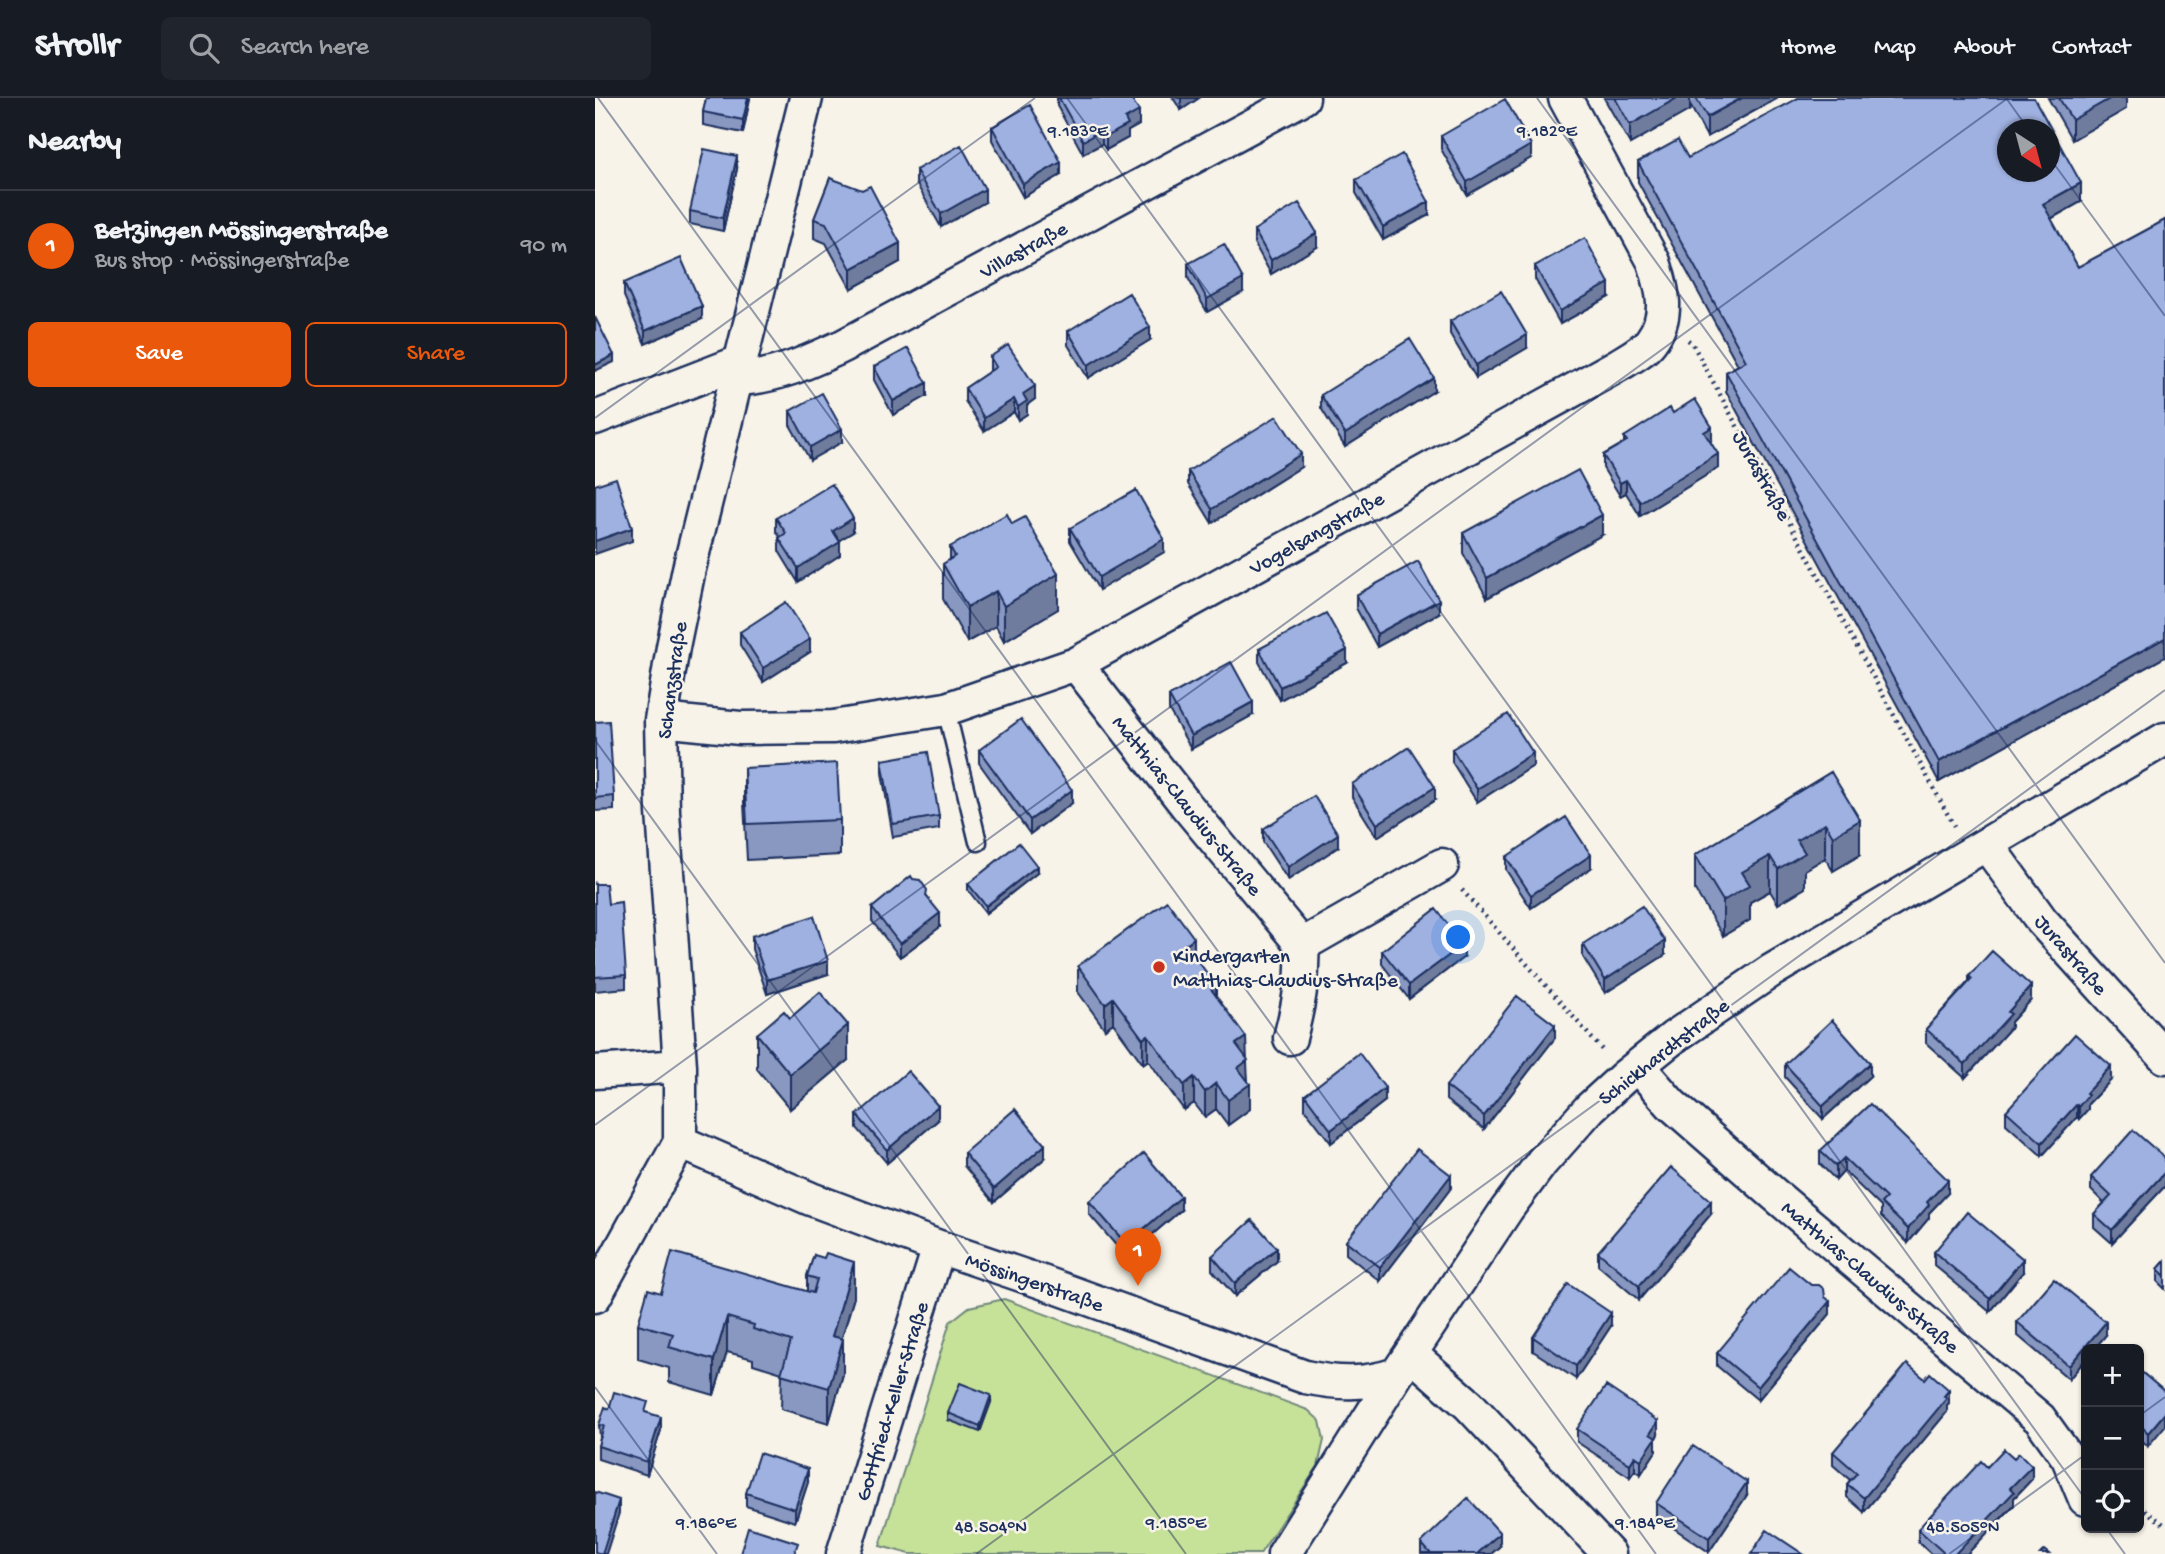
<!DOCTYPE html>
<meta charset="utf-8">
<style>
body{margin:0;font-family:"Gochi Hand",sans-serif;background:#20242c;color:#f1f3f6}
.controls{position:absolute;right:21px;bottom:21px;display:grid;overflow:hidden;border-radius:10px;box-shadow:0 2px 5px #0004}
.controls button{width:63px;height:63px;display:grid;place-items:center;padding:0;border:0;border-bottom:2px solid #363941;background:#171b24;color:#f1f3f6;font:35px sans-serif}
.compass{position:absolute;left:1402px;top:21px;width:63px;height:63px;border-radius:50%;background:#171b24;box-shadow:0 2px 5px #0004;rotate:144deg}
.you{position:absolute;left:864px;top:840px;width:24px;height:24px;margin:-18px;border:5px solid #fff;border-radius:50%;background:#1a73e8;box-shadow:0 0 0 10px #1a73e833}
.badge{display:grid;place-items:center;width:46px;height:46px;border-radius:50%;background:#ea580c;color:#fff;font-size:23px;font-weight:700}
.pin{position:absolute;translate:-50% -58px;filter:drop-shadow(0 2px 4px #0008)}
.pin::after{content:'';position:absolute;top:37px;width:24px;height:21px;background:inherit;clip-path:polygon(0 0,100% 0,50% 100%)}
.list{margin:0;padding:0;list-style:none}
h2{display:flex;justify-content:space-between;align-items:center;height:91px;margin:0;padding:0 28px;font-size:30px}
h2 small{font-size:23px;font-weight:400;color:#9ea1a6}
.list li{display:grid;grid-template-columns:46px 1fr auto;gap:21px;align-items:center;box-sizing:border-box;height:112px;padding:0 28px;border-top:2px solid #363941}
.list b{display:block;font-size:26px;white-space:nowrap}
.list p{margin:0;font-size:23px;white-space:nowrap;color:#9ea1a6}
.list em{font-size:23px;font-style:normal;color:#9ea1a6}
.actions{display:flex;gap:14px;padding:21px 28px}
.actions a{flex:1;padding:16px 0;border:2px solid #ea580c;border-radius:10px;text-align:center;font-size:24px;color:#ea580c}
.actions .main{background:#ea580c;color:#fff}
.icon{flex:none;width:38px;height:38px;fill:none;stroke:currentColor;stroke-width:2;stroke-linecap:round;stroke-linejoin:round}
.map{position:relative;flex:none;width:1570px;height:1456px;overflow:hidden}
header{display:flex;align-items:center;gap:42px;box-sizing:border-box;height:98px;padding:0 35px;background:#171b24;border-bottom:2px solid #363941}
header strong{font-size:33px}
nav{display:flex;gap:38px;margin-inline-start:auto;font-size:24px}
.search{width:490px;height:63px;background:#20242c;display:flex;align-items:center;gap:18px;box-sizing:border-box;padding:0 24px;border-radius:10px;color:#9ea1a6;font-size:26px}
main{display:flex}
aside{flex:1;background:#171b24}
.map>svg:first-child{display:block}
.green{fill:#c6e198;stroke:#70887b;stroke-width:2}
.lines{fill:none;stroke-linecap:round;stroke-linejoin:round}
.service-casing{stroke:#1b2f5e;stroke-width:21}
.minor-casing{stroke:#1b2f5e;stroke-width:37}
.path{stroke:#1b2f5e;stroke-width:4.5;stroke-dasharray:2 5;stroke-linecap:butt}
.service{stroke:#f7f3e8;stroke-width:16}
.minor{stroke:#f7f3e8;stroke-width:32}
.wall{fill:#8998c1;stroke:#1b2f5e;stroke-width:2}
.shaded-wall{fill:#6f7c9d;stroke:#1b2f5e;stroke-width:2}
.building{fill:#9fb1e0;stroke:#1b2f5e;stroke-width:2;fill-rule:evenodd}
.ticks{fill:none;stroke:#1b2f5e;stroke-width:2;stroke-opacity:0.45}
.poi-dot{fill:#c8321e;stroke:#f7f3e8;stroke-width:2.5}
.labels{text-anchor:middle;stroke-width:5;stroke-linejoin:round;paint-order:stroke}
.street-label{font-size:21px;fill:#1b2f5e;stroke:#f7f3e8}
.poi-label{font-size:21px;fill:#1b2f5e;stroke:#f7f3e8;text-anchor:start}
.ticks-label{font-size:18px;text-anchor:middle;fill:#1b2f5e;stroke:#f7f3e8;stroke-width:5;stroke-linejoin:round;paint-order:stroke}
</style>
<header>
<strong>Strollr</strong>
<div class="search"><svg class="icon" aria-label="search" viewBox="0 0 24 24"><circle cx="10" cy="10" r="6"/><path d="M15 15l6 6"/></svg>Search here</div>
<nav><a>Home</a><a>Map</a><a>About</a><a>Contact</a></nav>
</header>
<main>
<aside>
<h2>Nearby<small></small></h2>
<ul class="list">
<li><span class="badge">1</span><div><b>Betzingen Mössingerstraße</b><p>Bus stop · Mössingerstraße</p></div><em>90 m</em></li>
</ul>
<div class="actions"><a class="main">Save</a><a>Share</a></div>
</aside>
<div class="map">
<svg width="1570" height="1456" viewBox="0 0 1570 1456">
<rect width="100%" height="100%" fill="#f7f3e8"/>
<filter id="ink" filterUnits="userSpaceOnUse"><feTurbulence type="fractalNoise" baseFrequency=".0143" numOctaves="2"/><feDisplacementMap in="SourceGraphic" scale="14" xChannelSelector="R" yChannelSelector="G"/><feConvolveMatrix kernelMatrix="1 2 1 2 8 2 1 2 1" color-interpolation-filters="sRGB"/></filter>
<g filter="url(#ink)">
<path class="green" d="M409 1201 713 1312 725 1323 729 1342 723 1368 665 1456H315L285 1448 355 1224 374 1209Z"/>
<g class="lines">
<defs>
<path id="service" d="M351 611 383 744"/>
<path id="minor" d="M141 281C180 280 213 264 248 248L708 0
M0 320 145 264
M481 566 591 707 707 847C709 880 703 909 695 940
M66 622 145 630 238 629 351 611 481 566 1020 269C1031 262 1048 254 1056 243 1075 218 1068 192 1059 164L970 0
M1392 747 1447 823 1570 959
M707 847 847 767
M1043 968 1076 1006 1180 1097 1445 1321 1473 1360 1490 1401
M0 974 85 968
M85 1044 216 1101 344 1149 447 1184 710 1279C744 1286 768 1287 802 1276
M0 1198 85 1044V968L68 714 66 622 78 549 94 471 211 0
M816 1256 874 1307 1014 1456
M248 1456 344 1149
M689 1456 802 1276 912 1111 947 1064 995 1010 1029 979 1079 939 1176 873 1570 641"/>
</defs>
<use href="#service" class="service-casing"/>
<use href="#minor" class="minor-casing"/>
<path class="path" d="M1093 242 1097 245 1359 728
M867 792 1009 954
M1544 1408 1570 1427"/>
<use href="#service" class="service"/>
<use href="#minor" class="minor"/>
</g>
<path class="wall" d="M111 0H155L148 35 108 27V14Z
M462 0H536L544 27 533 33V40L511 52 507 46 488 56 462 8Z
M578 0H604L586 12Z
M1009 0H1183L1112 39 1095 7V12L1035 46Z
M1453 0H1531V11L1477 42Z
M397 29 466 77 428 99 397 42Z
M846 38 936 60 872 97 846 51Z
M1093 60 1486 104 1456 121 1483 169 1570 122V559L1344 684 1131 293V274L1143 267 1043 84V64Z
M142 71 128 133 95 126V113Z
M321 72 390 104 346 129 321 85Z
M235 80 305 164 256 191 231 145 219 140V121Z
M761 82 834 117 788 142 761 95Z
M659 132 722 149 676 176 659 145Z
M593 166 648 194 612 214 593 180Z
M940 168 1014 199 965 226 940 181Z
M29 185 107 221 50 246 29 198Z
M855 223 932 250 881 280 855 236Z
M473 233 555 242 493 280 473 247Z
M395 259 440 301 432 307V316L423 322 419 314 389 333 370 303V290L395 273Z
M279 269 332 298 298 317 279 282Z
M839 293 750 349 726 310V297Z
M195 313 247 344 215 362 195 327Z
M1078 315 1117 342 1115 344 1123 370 1045 418 1031 395 1025 398 1008 370V357L1029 345V339Z
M706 369 617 425 593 386V373Z
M181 420 258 434 244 442 245 457 203 484 184 453V440L185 439 181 433Z
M417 426 463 511 409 543 401 528 372 544 348 501V466L355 462V449Z
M475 430 569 454 504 492 475 443Z
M868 435 1007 437 892 500 868 455Z
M761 497 844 515 782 549 761 510Z
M145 534 215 554 168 584 145 547Z
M664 551 752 565 685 602 664 564Z
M574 598 658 617 596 651 574 612Z
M0 624 19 698V712L0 713Z
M857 651 938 668 882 704 857 664Z
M384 652 477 705 435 736 384 665Z
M287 662 344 718V731L298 739 287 675Z
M149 670 245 722V757L152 762 149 705Z
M1236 674 1265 757 1238 773 1230 760 1210 772V790L1183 806 1175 793 1155 804V822L1128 838 1100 792V757Z
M757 686 840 702 782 739 757 699Z
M668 731 743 749 693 782 668 744Z
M911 759 996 770 936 810 911 772Z
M442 775 391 815 373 792V786Z
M0 786 13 806 31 877V890L0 893Z
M332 799 345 829 305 859 277 823V810Z
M157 838 233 876 172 896 157 851Z
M988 846 1070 857 1010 895 988 859Z
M787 853 869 859 814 901 787 866Z
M599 857 621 898 651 961 655 1011 633 1027 621 1011 610 1019 599 1005 589 1012 553 962 548 966 518 925 510 931 483 894V868Z
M1374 878 1436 902 1416 924V929L1370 980 1331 945V931L1374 883Z
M195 920 253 962 195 1011 162 971V936Z
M960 940 889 1031 851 1002V988Z
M1190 966 1275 978 1228 1021 1190 979Z
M1516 982 1493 1006V1011L1484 1021 1482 1019 1447 1058 1411 1026V1013Z
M710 997 790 1003 736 1045 710 1011Z
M262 1017 343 1022 292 1065 262 1030Z
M1225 1053 1353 1095 1334 1115V1120L1313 1145 1286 1118V1109L1249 1073 1241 1082 1225 1066Z
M369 1055 450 1060 399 1104 369 1068Z
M1570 1060V1088L1517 1145 1499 1129V1116L1509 1105 1496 1092V1079Z
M856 1090 785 1183 751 1156V1143Z
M494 1103 586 1112 531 1159 494 1116Z
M1116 1116 1044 1202 1003 1167V1154Z
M1339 1154 1428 1174 1395 1214 1339 1167Z
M219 1157 259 1199 246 1240 248 1276 234 1325 186 1311 187 1275 158 1266V1261L132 1254 119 1297 74 1284V1270L43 1261V1226L66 1195 212 1193V1178Z
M617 1158 682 1163 640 1198 617 1172Z
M1570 1163V1191L1563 1184V1171Z
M1230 1199 1235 1216 1163 1302 1122 1268V1255Z
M1422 1224 1511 1237 1499 1251H1491V1261L1474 1281 1422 1237Z
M1016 1228 981 1281 938 1253V1239Z
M1544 1272 1570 1294 1553 1348 1544 1340Z
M396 1304 385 1334 353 1322V1315Z
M1354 1305 1352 1307V1314L1269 1414 1252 1399V1386L1255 1382 1238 1367V1354Z
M14 1311 53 1315 66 1332 52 1377 3 1361V1348L5 1340 4 1327Z
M982 1331 1063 1336 1061 1340V1353L1046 1376 1040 1372 1035 1379 982 1344Z
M1392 1369 1437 1381 1419 1400V1407L1372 1456H1336L1323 1444V1431Z
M213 1384 200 1424 151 1408V1395Z
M1152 1397 1114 1454 1061 1418V1405Z
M826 1445 905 1448 896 1456H826Z"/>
<path class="shaded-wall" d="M153 0H155L148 35V22Z
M586 0H604L586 12Z
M1082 0H1095V12L1035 46V27Z
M1147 0H1183L1112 39V19Z
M1516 0H1531V11L1477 42V22Z
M544 13V27L533 33V40L511 52V39L530 21Z
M507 32V46L488 56V43Z
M936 47V60L872 97V84Z
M142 58V71L128 133V120Z
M466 64V77L428 99V86Z
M1486 85V104L1448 125V106Z
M390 91V104L346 129V116Z
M834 104V117L788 142V129Z
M722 135V149L676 176V162Z
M305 145V164L256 191V171Z
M648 181V194L612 214V201Z
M1014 185V199L965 226V213Z
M107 208V221L50 246V233Z
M555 229V242L493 280V267Z
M932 237V250L881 280V267Z
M19 257V264L0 273V267Z
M839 280V293L750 349V336Z
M332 285V298L298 317V303Z
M440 288V301L432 307V316L423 322V309L428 296Z
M419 301V314L389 333V320Z
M1117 329V342L1109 347V334Z
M247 331V344L215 362V349Z
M706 356V369L617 425V411Z
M1123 356V370L1045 418V404Z
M1031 382V395L1025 398V385Z
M1007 417V437L892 500V480Z
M258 420V434L238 446V433Z
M37 430V443L0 456V443Z
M569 441V454L504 492V479Z
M245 444V457L203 484V470Z
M463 476V511L409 543V508Z
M401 493V528L372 544V509Z
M844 502V515L782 549V536Z
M1570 540V559L1344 684V664Z
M215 541V554L168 584V570Z
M752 552V565L685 602V589Z
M658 604V617L596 651V638Z
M938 655V668L882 704V691Z
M840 689V702L782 739V726Z
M477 692V705L435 736V722Z
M1265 722V757L1238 773V738Z
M1230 725V760L1210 772V790L1183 806V771L1202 742Z
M743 736V749L693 782V769Z
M996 757V770L936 810V797Z
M1175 758V793L1155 804V822L1128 838V803L1147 774Z
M442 768V775L391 815V808Z
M345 815V829L305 859V846Z
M599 840V865L591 846Z
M1070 843V857L1010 895V882Z
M869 846V859L814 901V887Z
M233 863V876L172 896V882Z
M621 888V913L616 891Z
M1436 888V902L1416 924V929L1370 980V966L1413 914Z
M518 900V925L510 931V906Z
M253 927V962L195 1011V976Z
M960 927V940L889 1031V1018Z
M553 937V962L548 966V941Z
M651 939 653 987 655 986V1011L633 1027V1002L641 946Z
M1275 965V978L1228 1021V1008Z
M1516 968V982L1493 1006V1011L1484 1021V1008L1491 995Z
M599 979V1005L589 1012V987Z
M621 985V1011L610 1019V994Z
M790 990V1003L736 1045V1032Z
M1482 1006V1019L1447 1058V1045Z
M343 1008V1022L292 1065V1052Z
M450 1047V1060L399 1104V1091Z
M1249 1060V1073L1241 1082V1068Z
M1570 1074V1088L1517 1145V1132Z
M856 1077V1090L785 1183V1169Z
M1353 1082V1095L1334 1115V1120L1313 1145V1131L1332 1104Z
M586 1099V1112L531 1159V1146Z
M1116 1103V1116L1044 1202V1188Z
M682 1150V1163L640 1198V1185Z
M1428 1161V1174L1395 1214V1201Z
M259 1164V1199L237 1273V1238Z
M1235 1203V1216L1163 1302V1289Z
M1016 1215V1228L981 1281V1268Z
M132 1219V1254L119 1297V1262Z
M1511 1224V1237L1499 1251H1491V1261L1474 1281V1268Z
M248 1241V1276L234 1325V1290Z
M1354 1292V1305L1352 1307V1314L1269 1414V1400Z
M396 1297V1304L385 1334V1328Z
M1570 1315V1328L1553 1348V1335Z
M66 1319V1332L52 1377V1364Z
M1063 1323V1336L1061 1340V1353L1046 1376V1362L1055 1336Z
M1040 1358V1372L1035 1379V1366Z
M1437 1368V1381L1419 1400V1407L1372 1456H1360L1415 1390Z
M213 1371V1384L200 1424V1411Z
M1152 1384V1397L1114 1454V1440Z
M24 1402V1415L11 1456H7Z
M905 1435V1448L896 1456H882Z"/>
<path class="building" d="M111 0H153L148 22 108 14Z
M464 0H536L544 13 530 21 533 27 511 39 507 32 488 43Z
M1020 0H1082L1035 27Z
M1101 0H1147L1112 19Z
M1203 0H1439L1486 85 1448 106 1483 169 1570 122V540L1344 664 1131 274 1151 263 1043 64 1083 42 1093 60ZM1412 32H1454V74H1412Z
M1464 0H1516L1477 22Z
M910 1 936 47 872 84 846 38Z
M435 7 466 64 428 86 397 29Z
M366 47 390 91 346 116 321 72Z
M109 51 142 58 128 120 95 113Z
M807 56 834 104 788 129 761 82Z
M235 80 267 92 275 88 305 145 256 171 231 125 219 121Z
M704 105 722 135 676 162 659 132Z
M990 140 1014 185 965 213 940 168Z
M629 146 648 181 612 201 593 166Z
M86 160 107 208 50 233 29 185Z
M906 193 932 237 881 267 855 223Z
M534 195 555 229 493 267 473 233Z
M0 219 19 257 0 267Z
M815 241 839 280 750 336 726 297Z
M413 247 440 288 428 296 432 303 423 309 419 301 389 320 370 290 401 269 395 259Z
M313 250 332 285 298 303 279 269Z
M227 295 247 331 215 349 195 313Z
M1100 301 1117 329 1109 334 1123 356 1045 404 1031 382 1025 385 1008 357 1032 343 1029 339 1075 310 1078 315Z
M682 318 706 356 617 411 593 373Z
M983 372 1007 417 892 480 868 435Z
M21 380 37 430 0 443V387Z
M237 386 258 420 238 433 245 444 203 470 184 440 191 435 181 420Z
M541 392 569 441 504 479 475 430Z
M412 416 417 426 430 419 463 476 409 508 401 493 372 509 348 466 360 458 355 449Z
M823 463 844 502 782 536 761 497Z
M191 504 215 541 168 570 145 534Z
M731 515 752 552 685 589 664 551Z
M636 564 658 604 596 638 574 598Z
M913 616 938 655 882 691 857 651Z
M426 621 477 692 435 722 384 652Z
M14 623 19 698 0 700V624Z
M814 649 840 689 782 726 757 686Z
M333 654 344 718 298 726 287 662Z
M242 665 245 722 152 726 149 670Z
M1236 674 1265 722 1238 738 1230 725 1202 742 1210 755 1183 771 1175 758 1147 774 1155 787 1128 803 1100 757Z
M719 698 743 736 693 769 668 731Z
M971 719 996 757 936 797 911 759Z
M424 745 442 768 391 808 373 786Z
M316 778 318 781 325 782 332 792 331 798 345 815 305 846 277 810Z
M0 786H11L13 806 26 804 31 877 0 879Z
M572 803 599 840 591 846 621 888 616 891 651 939 641 946 653 962 643 970 655 986 633 1002 621 985 610 994 599 979 589 987 553 937 548 941 518 900 510 906 483 868Z
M1047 808 1070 843 1010 882 988 846Z
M841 811 869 846 814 887 787 853Z
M219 818 233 863 172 882 157 838Z
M1397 853 1436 888 1413 914 1416 916 1370 966 1331 931 1377 881 1374 878Z
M225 894 253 927 195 976 162 936 189 913 195 920Z
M922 898 960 927 889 1018 851 988Z
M1237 922 1275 965 1228 1008 1190 966Z
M1480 936 1516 968 1491 995 1493 997 1484 1008 1482 1006 1447 1045 1411 1013Z
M764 955 790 990 736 1032 710 997Z
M313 973 343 1008 292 1052 262 1017Z
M1275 1006 1353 1082 1332 1104 1334 1107 1313 1131 1286 1105 1291 1100 1249 1060 1241 1068 1225 1053Z
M420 1011 450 1047 399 1091 369 1055Z
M1538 1032 1570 1060V1074L1517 1132 1499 1116 1516 1098 1496 1079Z
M822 1051 856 1077 785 1169 751 1143Z
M549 1055 586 1099 531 1146 494 1103Z
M1076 1069 1116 1103 1044 1188 1003 1154Z
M1372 1114 1428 1161 1395 1201 1339 1154Z
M657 1122 682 1150 640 1185 617 1158Z
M77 1154 218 1195 222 1181 212 1178 219 1157 229 1160 231 1155 259 1164 237 1238 248 1241 234 1290 186 1276 196 1243 158 1231 159 1227 132 1219 119 1262 74 1249 78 1236 43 1226 53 1191 66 1195Z
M1570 1163V1178L1563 1171Z
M1194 1169 1216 1187H1224L1229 1191 1230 1199 1235 1203 1163 1289 1122 1255Z
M1459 1181 1511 1224 1474 1268 1422 1224Z
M973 1186 1016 1215 981 1268 938 1239Z
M1312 1266 1330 1281 1335 1275 1354 1292 1349 1298 1352 1300 1269 1400 1252 1386 1262 1375 1238 1354Z
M1544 1272 1570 1294V1315L1553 1335 1544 1326Z
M365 1285 396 1297 385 1328 353 1315Z
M1011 1288 1063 1323 1055 1336 1061 1340 1046 1362 1040 1358 1035 1366 982 1331Z
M19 1294 53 1304 50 1314 66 1319 52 1364 3 1348 9 1328 4 1327 10 1309 14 1311Z
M1098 1348 1152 1384 1114 1440 1061 1405Z
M1409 1351 1419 1360 1424 1355 1437 1368 1415 1390 1419 1394 1360 1456H1350L1323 1431 1386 1363 1392 1369Z
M164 1355 213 1371 200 1411 151 1395Z
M0 1394 24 1402 7 1456 0 1454Z
M873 1400 905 1435 882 1456H836L826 1445Z
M153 1429 203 1445 199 1456H145Z
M1172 1432 1208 1456H1156Z
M1449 1452 1454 1456H1445Z"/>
</g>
<path class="ticks" d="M3 0 1061 1456M472 0 1491 1402M942 0 1570 865M1411 0 1434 32M1454 59 1570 218M0 320 440 0M0 642 591 1456M0 1027 1413 0M0 1289 122 1456M1544 1318 1570 1299M1511 1430 1530 1456M381 1456 1570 592M1354 1456 1491 1356"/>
<circle class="poi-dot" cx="564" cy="869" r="7"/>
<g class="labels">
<g class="street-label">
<text transform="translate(428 151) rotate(-29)" y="7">Villastraße</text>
<text transform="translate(1168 377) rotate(61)" y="7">Jurastraße</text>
<text transform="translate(721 434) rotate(-29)" y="7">Vogelsangstraße</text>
<text transform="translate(76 582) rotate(-82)" y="7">Schanzstraße</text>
<text transform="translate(593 707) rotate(51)" y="7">Matthias-Claudius-Straße</text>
<text transform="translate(1477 856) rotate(49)" y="7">Jurastraße</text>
<text transform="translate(1068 953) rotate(-38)" y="7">Schickhardtstraße</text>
<text transform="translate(1276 1178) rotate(40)" y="7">Matthias-Claudius-Straße</text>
<text transform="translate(440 1183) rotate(19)" y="7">Mössingerstraße</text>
<text transform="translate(296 1303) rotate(-73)" y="7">Gottfried-Keller-Straße</text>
</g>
<g class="poi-label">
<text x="578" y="864">Kindergarten<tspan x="578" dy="24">Matthias-Claudius-Straße</tspan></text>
</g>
</g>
<g class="ticks-label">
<text x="483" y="38">9.183°E</text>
<text x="952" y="38">9.182°E</text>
<text x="111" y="1430">9.186°E</text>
<text x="581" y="1430">9.185°E</text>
<text x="1050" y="1430">9.184°E</text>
<text x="396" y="1434">48.504°N</text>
<text x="1368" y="1434">48.505°N</text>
</g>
</svg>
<div class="controls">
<button>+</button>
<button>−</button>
<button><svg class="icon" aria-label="locate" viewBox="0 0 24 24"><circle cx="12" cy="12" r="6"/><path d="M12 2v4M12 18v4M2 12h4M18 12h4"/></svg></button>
</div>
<svg class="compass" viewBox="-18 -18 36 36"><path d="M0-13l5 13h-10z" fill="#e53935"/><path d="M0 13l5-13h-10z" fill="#9ea1a6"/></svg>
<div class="you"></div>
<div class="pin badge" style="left:543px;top:1188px">1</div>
</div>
</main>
